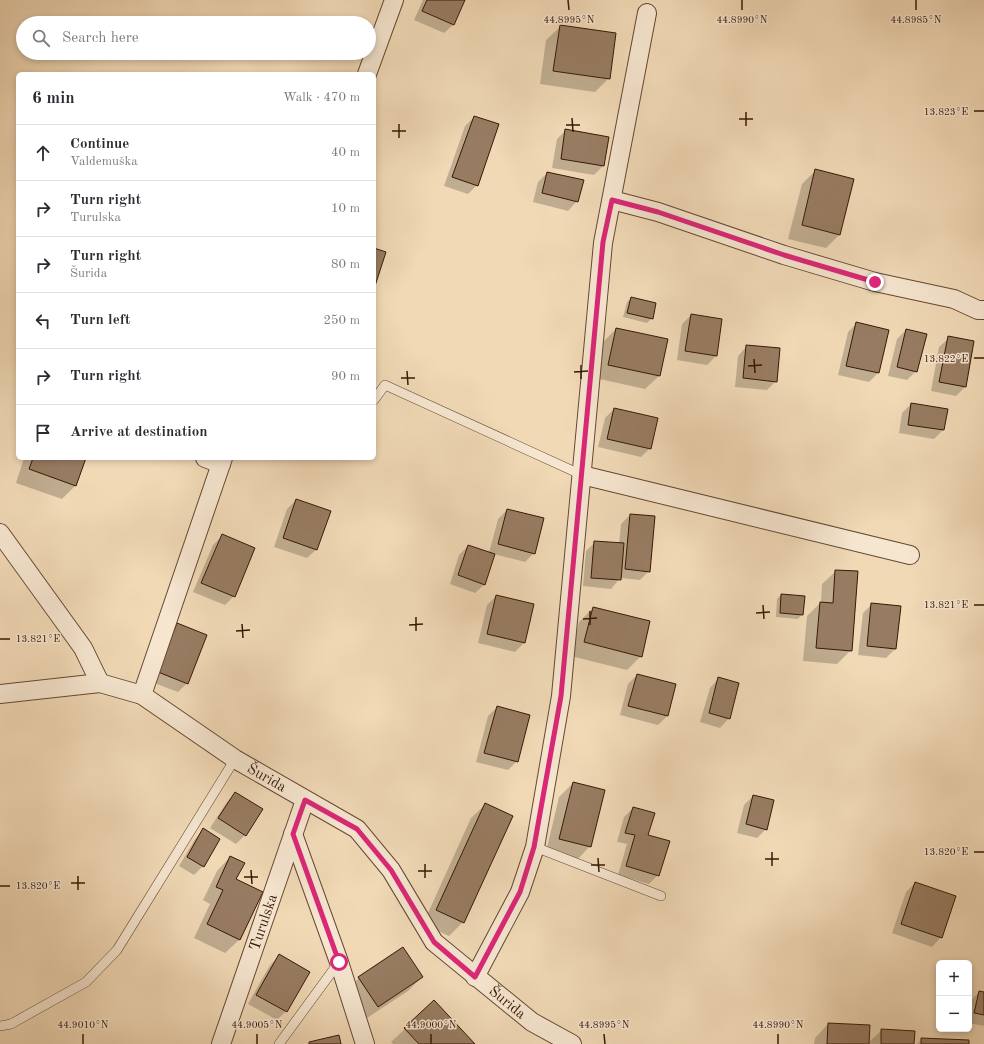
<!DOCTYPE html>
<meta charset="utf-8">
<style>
body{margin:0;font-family:"Old Standard TT",serif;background:#f7f7f7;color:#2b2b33}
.controls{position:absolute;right:12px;bottom:12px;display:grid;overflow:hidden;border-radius:6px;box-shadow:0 2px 6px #0003}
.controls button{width:36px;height:36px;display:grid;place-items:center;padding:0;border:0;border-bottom:1px solid #e1e1e2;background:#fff;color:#2b2b33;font:20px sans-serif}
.stop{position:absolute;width:12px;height:12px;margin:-9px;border:3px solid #db2777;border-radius:50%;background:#fff}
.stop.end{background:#db2777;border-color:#fff;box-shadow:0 1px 4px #0008}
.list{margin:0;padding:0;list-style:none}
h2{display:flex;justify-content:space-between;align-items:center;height:52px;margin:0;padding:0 16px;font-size:17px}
h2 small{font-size:13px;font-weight:400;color:#7c7c81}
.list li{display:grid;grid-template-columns:26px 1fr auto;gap:12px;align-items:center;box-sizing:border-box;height:56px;padding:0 16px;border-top:1px solid #e1e1e2}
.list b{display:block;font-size:15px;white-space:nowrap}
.list p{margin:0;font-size:13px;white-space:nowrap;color:#7c7c81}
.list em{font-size:13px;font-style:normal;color:#7c7c81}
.icon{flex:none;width:22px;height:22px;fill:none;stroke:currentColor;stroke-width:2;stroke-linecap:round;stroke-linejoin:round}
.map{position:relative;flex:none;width:984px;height:1044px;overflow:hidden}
.search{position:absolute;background:#fff;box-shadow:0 2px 6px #0003;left:16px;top:16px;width:360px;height:44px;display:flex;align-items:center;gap:10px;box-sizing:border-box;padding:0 14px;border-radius:22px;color:#7c7c81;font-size:15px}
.panel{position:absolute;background:#fff;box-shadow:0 2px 6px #0003;left:16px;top:72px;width:360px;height:388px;border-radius:6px}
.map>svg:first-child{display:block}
.shadow{fill:#0003}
.building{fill:#987c62;stroke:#371806}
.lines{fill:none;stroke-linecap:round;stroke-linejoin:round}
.service-casing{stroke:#664832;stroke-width:10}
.minor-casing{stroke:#664832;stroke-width:20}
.service{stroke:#f6e6d0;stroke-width:9}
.minor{stroke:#f6e6d0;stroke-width:18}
.route{stroke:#db2777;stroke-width:5}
.ticks{fill:none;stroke:#371806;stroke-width:1.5}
.labels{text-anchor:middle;stroke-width:3;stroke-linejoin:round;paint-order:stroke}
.street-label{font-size:15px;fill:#371806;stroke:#f6e6d0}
.ticks-label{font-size:10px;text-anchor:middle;fill:#371806;stroke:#f6e6d0;stroke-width:3;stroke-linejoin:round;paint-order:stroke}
</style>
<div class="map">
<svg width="984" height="1044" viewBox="0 0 984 1044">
<rect width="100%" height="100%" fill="#f1d9b6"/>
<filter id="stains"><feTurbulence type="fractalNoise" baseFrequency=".005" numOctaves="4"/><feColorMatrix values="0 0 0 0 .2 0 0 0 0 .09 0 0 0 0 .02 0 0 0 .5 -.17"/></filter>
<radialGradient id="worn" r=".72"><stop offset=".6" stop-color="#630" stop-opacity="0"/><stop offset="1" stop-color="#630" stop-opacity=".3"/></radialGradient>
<path class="shadow" d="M423 0H464L454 24 444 33 414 20Z
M560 27 609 78 595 92 540 84 546 40Z
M474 117 477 185 468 194 444 186 465 126Z
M566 130 608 137 603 166 594 175 552 168 557 139Z
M815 171 840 234 826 248 788 239 802 184Z
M547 173 577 201 568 211 533 202 538 182Z
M631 298 652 318 647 323 623 317 627 302Z
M691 315 716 356 707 365 677 360 682 324Z
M857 323 888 330 878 373 869 382 838 375 848 332Z
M616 329 659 376 645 389 595 378 603 342Z
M906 330 916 371 907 380 888 376 897 339Z
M949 338 965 387 956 396 931 391 939 347Z
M747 346 776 381 767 390 735 387 738 356Z
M911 404 943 430 934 439 899 433 902 413Z
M614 409 650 448 641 457 598 447 605 418Z
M24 458H85L75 486 62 499 16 483Z
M296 500 317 549 307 558 274 547 287 509Z
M507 510 534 553 525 562 494 554 485 584 475 593 450 584 459 555 468 546 489 553 498 519Z
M630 515 649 571 640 580 620 578 611 589 583 586 586 551 595 542 619 544 621 524Z
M222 536 234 596 225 605 193 592 213 545Z
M836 571 851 650 837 664 803 661 807 616 821 602 822 584Z
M781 595 802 614 798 619 776 617 777 599Z
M496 596 524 643 515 652 478 643 487 605Z
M872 604 895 649 886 658 858 655 863 613Z
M593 608 641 656 627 670 571 656 579 622Z
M177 624 187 683 178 692 149 681 168 633Z
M637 675 667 716 658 725 620 715 628 684Z
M719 678 729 718 720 728 700 722 710 688Z
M497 707 517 761 508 770 476 762 488 716Z
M573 783 590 846 577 860 546 852 559 797Z
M236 793 245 835 236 844 210 828 227 802Z
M753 796 766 829 757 838 737 833 744 805Z
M485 805 463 922 449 936 423 924 471 818Z
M633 808 647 835 658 875 649 884 618 875 627 844 617 842 624 817Z
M204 830 203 866 194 875 179 866 195 839Z
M230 857 235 880 262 893 239 940 225 953 194 938 210 904 203 900 217 871Z
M915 883 941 937 932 947 892 933 906 892Z
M279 956 286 1011 277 1020 248 1004 270 965Z
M422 977 408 991 364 1020 345 992 359 978Z
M979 992 984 993V1026L969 1023 970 1001Z
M828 1024 868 1043 882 1030 913 1044H814L815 1038Z
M405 1029 474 1044H393L391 1042Z
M922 1039 968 1044H917Z"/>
<path class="building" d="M427 0H465L454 25 422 11Z
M560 25 616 33 610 79 553 71Z
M474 116 499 124 478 186 452 177Z
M565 129 609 137 604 166 561 159Z
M815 169 854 179 840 235 802 225Z
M547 172 584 180 578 202 542 193Z
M374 248 386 252 374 289Z
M631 297 656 303 653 319 627 313Z
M691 314 722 319 717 356 685 351Z
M856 322 889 330 879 373 846 366Z
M616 328 668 339 660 376 608 365Z
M906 329 927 334 917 372 897 367Z
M948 336 974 341 966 387 939 382Z
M746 345 780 348 777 382 743 378Z
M911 403 948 409 944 430 908 425Z
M614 408 658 418 651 449 607 439Z
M33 458H86L76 486 29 469Z
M296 499 331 511 317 550 283 538Z
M507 509 544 518 535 554 498 544Z
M630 514 655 516 650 572 625 569Z
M222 534 255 548 235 597 201 583Z
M594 541 624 543 621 580 591 578Z
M468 545 495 554 485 585 458 575Z
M835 570 858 571 852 651 816 648 820 602 833 603Z
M781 594 805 596 803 615 780 613Z
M496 595 534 604 525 643 487 634Z
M871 603 901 606 896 649 867 646Z
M593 607 650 621 642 657 584 642Z
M177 623 207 635 188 684 158 672Z
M637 674 676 684 668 716 628 706Z
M718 677 739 683 730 719 709 713Z
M497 706 530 715 518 762 484 753Z
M573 782 605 790 591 847 559 839Z
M235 792 263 809 246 836 218 818Z
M753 795 774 800 767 830 746 824Z
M485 803 513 816 464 923 436 910Z
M633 807 655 813 648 835 670 841 659 876 626 866 635 835 625 833Z
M203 828 220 839 204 867 187 857Z
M230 856 245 863 236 879 263 892 240 940 207 924 223 890 216 887Z
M915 882 956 896 942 938 901 924Z
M403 947 423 977 378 1007 358 977Z
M279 954 310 972 287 1012 256 995Z
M979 991 984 992V1015L974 1013Z
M434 1000 475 1044H419L404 1028Z
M828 1023 870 1025 869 1044H827Z
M881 1029 915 1031 914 1044H881Z
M339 1035 341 1044H309V1042Z
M921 1038 969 1040V1044H921Z"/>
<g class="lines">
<defs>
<path id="service" d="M374 400 385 385 582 475
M535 847 661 896
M0 1026 11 1024 86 982 117 950 235 759
M279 1044 339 962"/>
<g id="minor">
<path d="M367 74 394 0"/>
<path d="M612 200 658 212 784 255 875 282 954 299 978 310H984"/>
<path d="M205 458 221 464"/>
<path d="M582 475 910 555"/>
<path d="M0 533 83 648 100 683"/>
<path id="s1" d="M0 694 100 683 142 695 235 759 357 829 391 870 434 942 532 1022 572 1044"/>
<path d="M142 695 223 458"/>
<path d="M293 834 339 962 365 1044"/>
<path d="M475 977 520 892 535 847 561 696 603 243 647 13"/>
<path id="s2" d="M221 1044 305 800"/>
</g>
</defs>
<use href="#service" class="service-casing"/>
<use href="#minor" class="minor-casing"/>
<use href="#service" class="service"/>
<use href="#minor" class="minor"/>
</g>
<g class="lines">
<path class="route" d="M339 962 293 834 305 800 357 829 391 870 434 942 475 977 520 892 534 847 561 696 603 242 612 200 658 212 784 255 875 282"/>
</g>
<path class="ticks" d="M568 0 569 10M742 0V10M916 0V10M974 111H984M746 112V126M572 118 573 132M739 119H753M399 124V138M566 125H580M392 131H406M974 358H984M754 359 755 373M581 365V379M748 366 762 365M407 371 408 385M574 372 588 371M401 378H415M763 605 764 619M974 605H984M590 611V625M756 613 770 612M416 617V631M583 619 597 618M242 624 243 638M409 625 423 624M236 631 250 630M0 639H10M772 852V866M974 852H984M598 858 599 872M765 859H779M425 864V878M591 865H605M251 870 252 884M418 871H432M78 876V890M244 877H258M71 883H85M0 886H10M83 1034V1044M257 1034V1044M431 1034V1044M604 1034 605 1044M778 1034V1044"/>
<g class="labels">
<g class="street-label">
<text dy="5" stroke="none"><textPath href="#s1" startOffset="294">Šurida</textPath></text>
<text dy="5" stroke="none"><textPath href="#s2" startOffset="129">Turulska</textPath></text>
<text dy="5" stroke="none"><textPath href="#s1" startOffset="630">Šurida</textPath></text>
</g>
</g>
<g class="ticks-label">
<text x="569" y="23">44.8995°N</text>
<text x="742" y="23">44.8990°N</text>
<text x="916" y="23">44.8985°N</text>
<text x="946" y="115">13.823°E</text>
<text x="946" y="362">13.822°E</text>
<text x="946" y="608">13.821°E</text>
<text x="38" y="642">13.821°E</text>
<text x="946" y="855">13.820°E</text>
<text x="38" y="889">13.820°E</text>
<text x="83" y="1028">44.9010°N</text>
<text x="257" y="1028">44.9005°N</text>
<text x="431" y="1028">44.9000°N</text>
<text x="604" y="1028">44.8995°N</text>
<text x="778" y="1028">44.8990°N</text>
</g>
<rect width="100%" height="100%" filter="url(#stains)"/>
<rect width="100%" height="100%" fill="url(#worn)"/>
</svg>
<div class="controls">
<button>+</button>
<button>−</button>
</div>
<div class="stop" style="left:339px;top:962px"></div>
<div class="stop end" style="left:875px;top:282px"></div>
<div class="search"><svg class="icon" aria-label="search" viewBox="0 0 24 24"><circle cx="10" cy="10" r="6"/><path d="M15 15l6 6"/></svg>Search here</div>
<section class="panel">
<h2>6 min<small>Walk · 470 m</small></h2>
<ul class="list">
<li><svg class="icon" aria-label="ahead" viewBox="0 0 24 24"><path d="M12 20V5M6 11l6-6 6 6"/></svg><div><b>Continue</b><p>Valdemuška</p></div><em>40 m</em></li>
<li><svg class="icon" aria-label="right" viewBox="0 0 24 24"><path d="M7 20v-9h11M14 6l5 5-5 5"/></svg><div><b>Turn right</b><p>Turulska</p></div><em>10 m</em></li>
<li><svg class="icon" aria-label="right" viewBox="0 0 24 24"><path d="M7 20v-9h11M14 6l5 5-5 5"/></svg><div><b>Turn right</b><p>Šurida</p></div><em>80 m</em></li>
<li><svg class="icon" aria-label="left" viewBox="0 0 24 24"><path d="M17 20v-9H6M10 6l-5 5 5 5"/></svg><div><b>Turn left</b></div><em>250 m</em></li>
<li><svg class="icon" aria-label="right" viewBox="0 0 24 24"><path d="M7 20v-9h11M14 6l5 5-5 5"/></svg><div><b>Turn right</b></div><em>90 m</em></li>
<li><svg class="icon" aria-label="arrive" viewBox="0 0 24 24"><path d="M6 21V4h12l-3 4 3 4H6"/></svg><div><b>Arrive at destination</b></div></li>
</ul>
</section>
</div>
